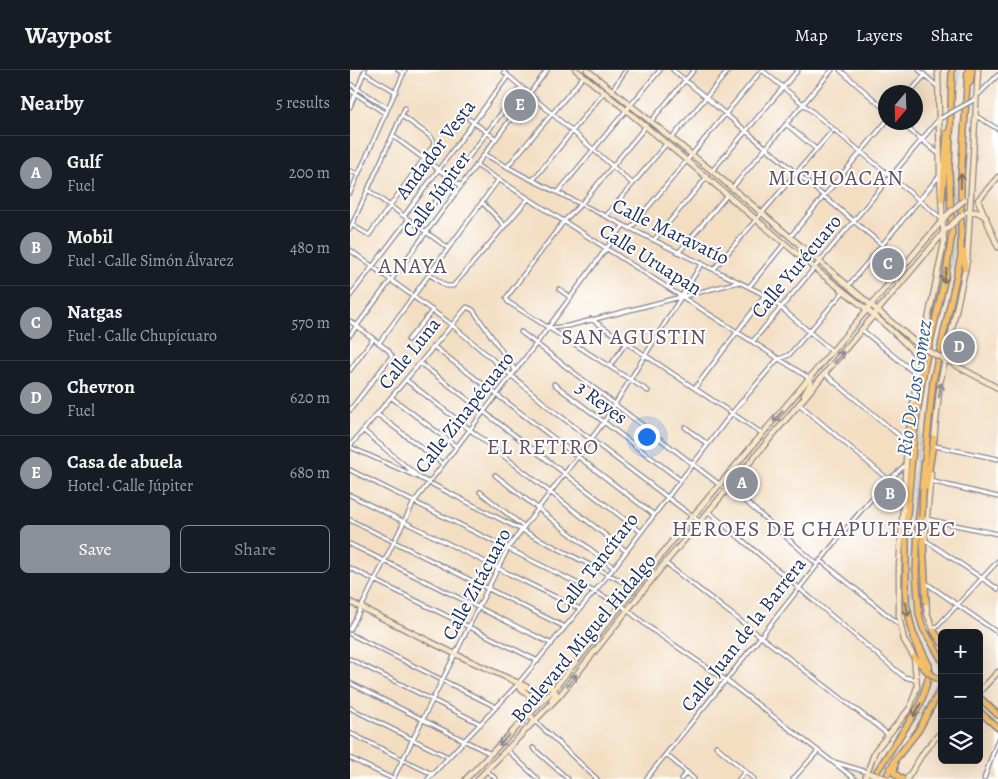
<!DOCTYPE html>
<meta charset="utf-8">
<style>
body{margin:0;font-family:Alegreya,serif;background:#242831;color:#f1f3f6}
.controls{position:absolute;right:15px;bottom:15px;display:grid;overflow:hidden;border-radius:8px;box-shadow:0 5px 20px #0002}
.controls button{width:45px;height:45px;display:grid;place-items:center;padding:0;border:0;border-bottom:1px solid #363941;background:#171b24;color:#f1f3f6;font:25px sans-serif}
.compass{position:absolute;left:528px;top:15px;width:45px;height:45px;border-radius:50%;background:#171b24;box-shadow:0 5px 20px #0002;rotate:199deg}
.you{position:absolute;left:296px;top:366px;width:18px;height:18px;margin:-12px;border:4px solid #fff;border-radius:50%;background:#1a73e8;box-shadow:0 0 0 8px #1a73e833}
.badge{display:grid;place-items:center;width:32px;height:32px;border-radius:50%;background:#8c9099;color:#fff;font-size:16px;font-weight:700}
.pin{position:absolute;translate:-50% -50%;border:2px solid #fff;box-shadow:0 1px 5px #0006}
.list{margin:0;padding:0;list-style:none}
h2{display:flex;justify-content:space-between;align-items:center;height:65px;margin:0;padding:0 20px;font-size:21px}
h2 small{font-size:16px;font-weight:400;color:#9ea1a6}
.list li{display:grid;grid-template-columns:32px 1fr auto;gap:15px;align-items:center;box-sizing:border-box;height:75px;padding:0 20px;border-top:1px solid #363941}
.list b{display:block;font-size:19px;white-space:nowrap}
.list p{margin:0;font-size:16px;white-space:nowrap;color:#9ea1a6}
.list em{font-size:16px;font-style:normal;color:#9ea1a6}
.actions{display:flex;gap:10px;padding:15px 20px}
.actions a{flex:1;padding:11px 0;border:1px solid #8c9099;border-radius:8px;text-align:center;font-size:18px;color:#8c9099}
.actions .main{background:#8c9099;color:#fff}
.icon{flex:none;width:28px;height:28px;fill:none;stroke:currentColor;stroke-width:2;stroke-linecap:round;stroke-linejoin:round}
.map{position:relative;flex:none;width:648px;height:709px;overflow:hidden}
header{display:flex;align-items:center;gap:30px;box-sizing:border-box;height:70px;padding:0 25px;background:#171b24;border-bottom:1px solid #363941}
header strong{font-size:24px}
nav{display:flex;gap:28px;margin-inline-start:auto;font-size:18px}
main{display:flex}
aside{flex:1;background:#171b24}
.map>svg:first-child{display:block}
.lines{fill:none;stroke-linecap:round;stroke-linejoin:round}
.stream{stroke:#6aaedf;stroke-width:1}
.street-casing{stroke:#878690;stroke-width:5.5}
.secondary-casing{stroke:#878690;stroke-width:7}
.primary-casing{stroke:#878690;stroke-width:8}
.street{stroke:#fff;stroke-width:3}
.secondary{stroke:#fbe6c4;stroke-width:4.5}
.primary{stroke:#f6c06b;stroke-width:5}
.street-bridge-casing{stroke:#878690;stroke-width:5.5;stroke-linecap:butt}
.secondary-bridge-casing{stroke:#878690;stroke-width:7;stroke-linecap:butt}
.primary-bridge-casing{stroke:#878690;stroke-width:8;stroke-linecap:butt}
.street-bridge{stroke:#fff;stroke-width:3}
.secondary-bridge{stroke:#fbe6c4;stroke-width:4.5}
.primary-bridge{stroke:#f6c06b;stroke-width:5}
.oneway{stroke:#7e7064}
.oneway2{stroke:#8b8a91}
.labels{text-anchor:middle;stroke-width:4;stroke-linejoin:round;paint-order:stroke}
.street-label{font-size:20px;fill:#1b2f5e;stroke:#fff}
.water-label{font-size:21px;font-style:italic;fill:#375b8b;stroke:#fff}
.quarter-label{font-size:22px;letter-spacing:1px;fill:#5f5263;stroke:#fff}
</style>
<header>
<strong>Waypost</strong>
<nav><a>Map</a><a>Layers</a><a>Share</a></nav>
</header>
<main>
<aside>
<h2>Nearby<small>5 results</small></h2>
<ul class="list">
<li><span class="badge">A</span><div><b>Gulf</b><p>Fuel</p></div><em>200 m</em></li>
<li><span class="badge">B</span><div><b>Mobil</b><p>Fuel · Calle Simón Álvarez</p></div><em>480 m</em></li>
<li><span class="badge">C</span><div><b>Natgas</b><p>Fuel · Calle Chupícuaro</p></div><em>570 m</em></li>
<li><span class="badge">D</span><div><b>Chevron</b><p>Fuel</p></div><em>620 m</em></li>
<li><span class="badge">E</span><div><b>Casa de abuela</b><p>Hotel · Calle Júpiter</p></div><em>680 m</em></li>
</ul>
<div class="actions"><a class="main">Save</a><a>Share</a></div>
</aside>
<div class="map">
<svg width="648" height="709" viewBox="0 0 648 709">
<rect width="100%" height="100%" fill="#fff"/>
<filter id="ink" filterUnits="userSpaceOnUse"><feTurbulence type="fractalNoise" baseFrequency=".02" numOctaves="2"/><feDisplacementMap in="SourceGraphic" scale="10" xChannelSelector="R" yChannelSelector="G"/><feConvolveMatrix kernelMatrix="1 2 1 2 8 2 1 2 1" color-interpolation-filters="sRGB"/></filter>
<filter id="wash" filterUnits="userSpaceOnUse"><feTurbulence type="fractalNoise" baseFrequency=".0096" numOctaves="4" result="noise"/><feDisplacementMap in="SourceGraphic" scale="20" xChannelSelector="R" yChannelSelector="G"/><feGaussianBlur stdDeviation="1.12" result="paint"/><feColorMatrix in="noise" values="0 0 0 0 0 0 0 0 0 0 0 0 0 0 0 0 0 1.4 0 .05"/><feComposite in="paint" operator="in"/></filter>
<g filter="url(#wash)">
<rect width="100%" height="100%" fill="#f3dec2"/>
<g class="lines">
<path class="stream" d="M605 39 609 0
M602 69 605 43
M602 85 604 136
M604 140V149
M599 200 605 171V155
M582 281 595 217
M581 285C570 370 552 456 562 542 564 565 593 587 588 608
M530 704 571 641 587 611"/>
</g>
</g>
<g filter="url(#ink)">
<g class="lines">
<defs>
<path id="street" d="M48 0 54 3
M323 0 555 194
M412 0 592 149
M490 0 536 40
M569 0 589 18
M154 2 283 114
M14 3 46 22
M0 14 38 38
M263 19 276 0
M0 20 36 44
M560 22 575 5
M622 31 648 5
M0 37 15 0
M626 46 648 59
M119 49 146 69
M301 51 344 0
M550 52 589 84
M436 54 466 79
M296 56 232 133 214 151 156 228 158 232 298 321
M43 66 111 116
M322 68 379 0
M134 84 174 106 409 222 422 230 483 282
M126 95 459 308
M157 97 234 6
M0 101 8 104
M362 101 448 0
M183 110 254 22
M382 118 482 0
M18 120 98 178
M208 122 310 0
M0 123 55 0
M132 132 154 155
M54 146 158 6
M256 146 317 73
M2 155 19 165 83 76 84 71 80 66 52 46
M67 156 171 17
M0 159 55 38
M280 159 412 0
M440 167 536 52
M304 170 357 107
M0 180 102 255 201 339 350 452
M329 182 378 124
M364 199 483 60
M79 204 96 216H103L178 129
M498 216 590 105
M399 217 435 173
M209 219 221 228
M0 226 58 150
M241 249 413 364
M0 251 38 280 42 286 0 340
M201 258 218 256 389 212
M511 259 567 305
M171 262 370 415
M0 265 197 0
M58 270 83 240
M403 271 589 49
M29 273 149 109
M83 276 303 444
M70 293 290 461
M260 296 276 273
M0 300 23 269
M475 304 557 372
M56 310 276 481
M204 314 329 409
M345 318 415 225
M42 328 107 377
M449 334 553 422
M27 344 93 394
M335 357 357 374
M14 361 71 409
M0 376 117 237 123 240 165 300
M585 376 648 389
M0 377 72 409 285 518
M0 400 271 535 304 561 377 611 505 709
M145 405 263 497
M580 411 648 427
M379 417 467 494
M130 422 174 457
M0 425 230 539
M359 442 554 607 567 610
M576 449 648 464
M0 450 215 557
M575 470 648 519
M0 474 202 574
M470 490 551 556
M315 493 539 665
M0 498 188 591
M576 513 648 563
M0 560 64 432 186 274 273 156
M584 560 648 491
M0 564 146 637
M0 589 131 654
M0 613 141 684
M0 638 98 687
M185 651 247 709
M0 663 82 704
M366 676 404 709
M183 678 218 709
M157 680 188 709
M316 684 344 709
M0 688 43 709
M484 692 517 702
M137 701 146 709
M43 709 158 478 254 352 352 193
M78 709 167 615 259 504 382 343 427 290 439 285 494 221
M296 709C343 650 392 591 439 531 476 485 511 435 555 395
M331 709 337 702
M389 709 395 702
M443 709 468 681
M634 709 648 669"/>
<path id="secondary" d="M226 0C307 63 384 132 463 197 499 226 539 254 570 289
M237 0 362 101 572 278
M628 130 648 177
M628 130 648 107
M617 142H627L636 147
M594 289 648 318
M454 325 461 313 460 308
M560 350 572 278 594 173 590 105 588 0
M584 370 590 313 617 191 628 0
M575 469 581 403
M576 530 577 543 584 561
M0 532 105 584 186 621
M168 616 181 627
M629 622 648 602
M185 651C171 637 181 616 201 617L206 623 201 630
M116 709 204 619 327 465 596 146
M128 709 210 625 315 493 594 162
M515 709 525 681 560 638 567 617 564 587 554 570 549 546V497L558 362
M557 709 575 680 592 661"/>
<path id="primary" d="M620 12 622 0
M592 129 597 63
M614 182 615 199
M558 365 567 328
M575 424 584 368
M572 447 576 532
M584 561 592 573
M563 567 577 601
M564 587 576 600
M592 590 573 558 569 544 566 501 568 456 583 311 611 186V107L618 0
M629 627 648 645
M629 641 648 658
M545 694 544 703 552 709
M522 709 570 635 580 603 579 595 563 563 556 534V456L564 365 574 298 596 203 602 164 599 102 602 0
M535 709 545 690 568 661 592 617"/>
</defs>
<use href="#street" class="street-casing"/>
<use href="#secondary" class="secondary-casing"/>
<use href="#primary" class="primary-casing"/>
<use href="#street" class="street"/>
<use href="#secondary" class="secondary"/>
<use href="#primary" class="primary"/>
<defs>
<path id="street-bridge" d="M591 48 622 31"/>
<path id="secondary-bridge" d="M596 146 614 130
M597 159 613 144
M574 279 592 288
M519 703 538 709"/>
<path id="primary-bridge" d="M572 447 573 419
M578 602 592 612"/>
</defs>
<use href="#street-bridge" class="street-bridge-casing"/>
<use href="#secondary-bridge" class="secondary-bridge-casing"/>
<use href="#primary-bridge" class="primary-bridge-casing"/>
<use href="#street-bridge" class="street-bridge"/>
<use href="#secondary-bridge" class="secondary-bridge"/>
<use href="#primary-bridge" class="primary-bridge"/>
</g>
<defs><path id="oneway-shaft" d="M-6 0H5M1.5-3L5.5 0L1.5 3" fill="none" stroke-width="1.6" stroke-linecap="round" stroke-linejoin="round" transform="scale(1.25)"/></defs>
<g class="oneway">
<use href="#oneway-shaft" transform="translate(611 111) rotate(-89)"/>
<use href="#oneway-shaft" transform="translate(595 206) rotate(103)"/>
<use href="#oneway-shaft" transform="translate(557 539) rotate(80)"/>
<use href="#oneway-shaft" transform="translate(567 640) rotate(119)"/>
</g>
<g class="oneway2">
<use href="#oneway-shaft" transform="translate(489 287) rotate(-51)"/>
<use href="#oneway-shaft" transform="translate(590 320) rotate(-82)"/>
<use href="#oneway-shaft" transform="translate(428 346) rotate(129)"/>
<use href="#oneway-shaft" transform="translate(222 610) rotate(-52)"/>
<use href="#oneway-shaft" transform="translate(154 670) rotate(134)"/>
</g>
</g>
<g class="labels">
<g class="street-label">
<text transform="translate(85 79) rotate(-53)" y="7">Andador Vesta</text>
<text transform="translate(86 124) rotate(-54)" y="7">Calle Júpiter</text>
<text transform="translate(321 161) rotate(26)" y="7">Calle Maravatío</text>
<text transform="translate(301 189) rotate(32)" y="7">Calle Uruapan</text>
<text transform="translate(446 196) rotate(-50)" y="7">Calle Yurécuaro</text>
<text transform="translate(59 283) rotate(-51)" y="7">Calle Luna</text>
<text transform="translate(252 332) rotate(37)" y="7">3 Reyes</text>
<text transform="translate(114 342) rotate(-52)" y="7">Calle Zinapécuaro</text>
<text transform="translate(246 493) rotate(-52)" y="7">Calle Tancítaro</text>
<text transform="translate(126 514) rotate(-62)" y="7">Calle Zitácuaro</text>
<text transform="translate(393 564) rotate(-52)" y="7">Calle Juan de la Barrera</text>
<text transform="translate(233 568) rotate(-50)" y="7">Boulevard Miguel Hidalgo</text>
</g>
<g class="water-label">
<text transform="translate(564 318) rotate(-81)" y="7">Rio De Los Gomez</text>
</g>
<g class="quarter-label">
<text x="486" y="115">MICHOACAN</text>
<text x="63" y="203">ANAYA</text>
<text x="284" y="274">SAN AGUSTIN</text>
<text x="193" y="384">EL RETIRO</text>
<text x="464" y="466">HEROES DE CHAPULTEPEC</text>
</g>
</g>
</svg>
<div class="controls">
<button>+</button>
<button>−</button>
<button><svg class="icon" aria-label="layers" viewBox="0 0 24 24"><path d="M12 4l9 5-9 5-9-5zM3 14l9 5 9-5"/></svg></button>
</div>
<svg class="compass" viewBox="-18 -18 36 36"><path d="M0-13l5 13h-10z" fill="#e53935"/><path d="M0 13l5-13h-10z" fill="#9ea1a6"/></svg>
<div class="you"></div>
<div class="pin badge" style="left:392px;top:413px">A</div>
<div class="pin badge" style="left:540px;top:424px">B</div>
<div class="pin badge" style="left:538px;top:194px">C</div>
<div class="pin badge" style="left:609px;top:277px">D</div>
<div class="pin badge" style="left:170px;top:35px">E</div>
</div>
</main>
